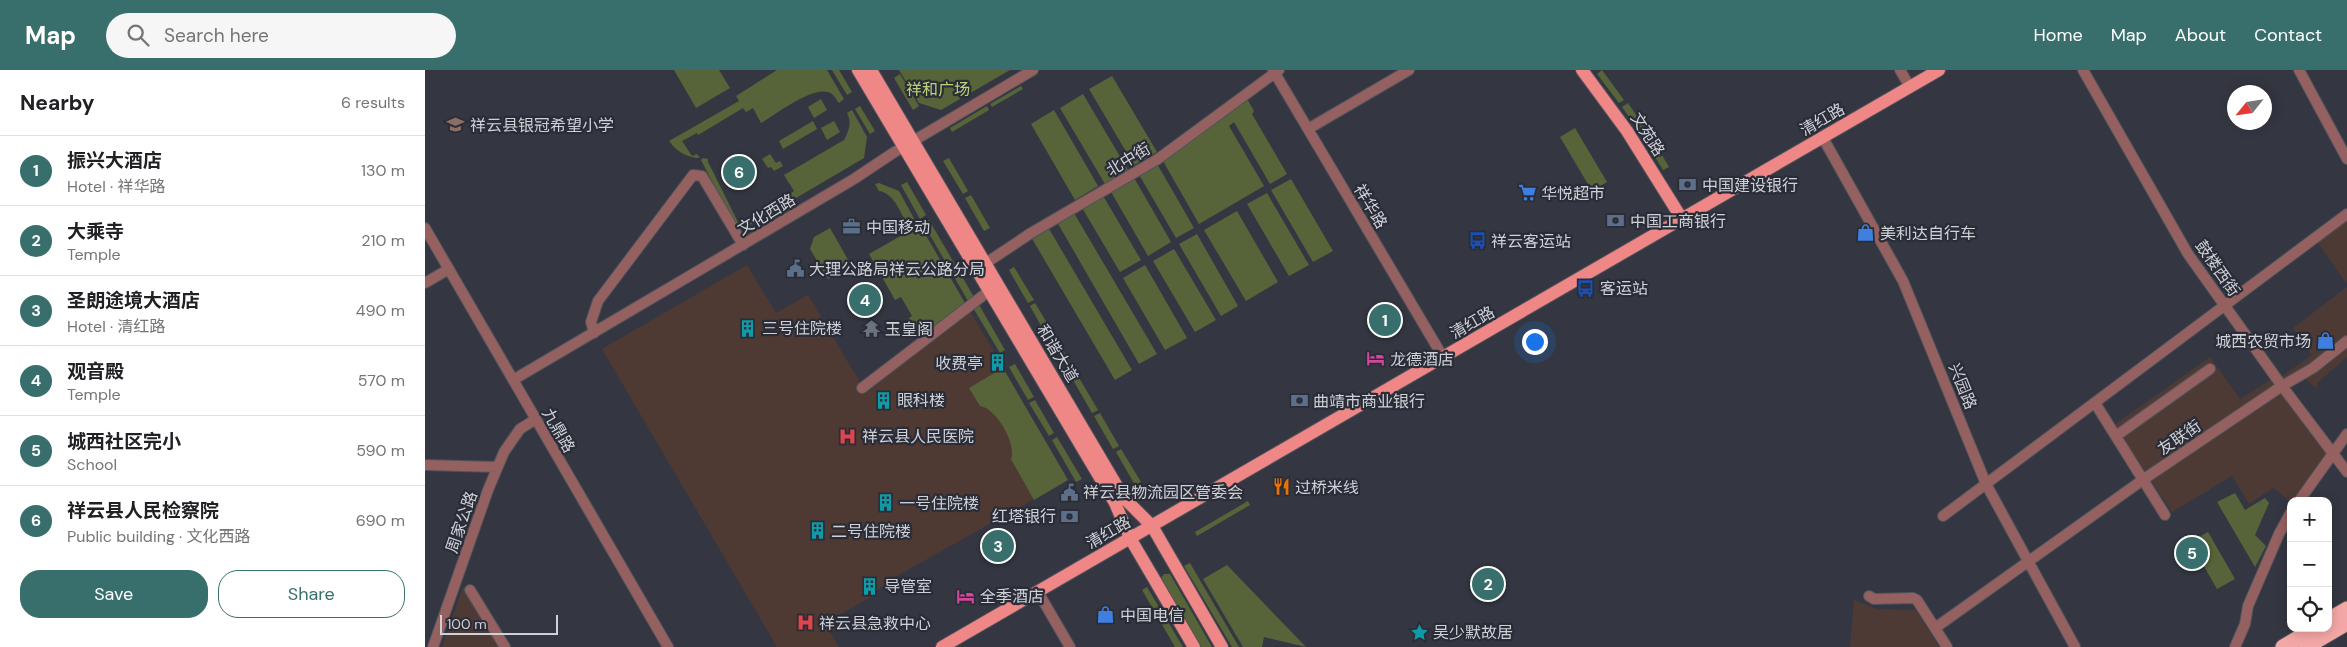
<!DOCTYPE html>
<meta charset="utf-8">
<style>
body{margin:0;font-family:"DM Sans","Noto Sans SC",sans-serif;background:#f6f6f6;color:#202124}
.controls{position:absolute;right:15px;bottom:15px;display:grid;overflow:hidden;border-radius:10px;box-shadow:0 2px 12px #0003}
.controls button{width:45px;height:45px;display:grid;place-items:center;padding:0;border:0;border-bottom:1px solid #e0e0e0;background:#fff;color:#202124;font:25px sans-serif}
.compass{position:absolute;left:1802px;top:15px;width:45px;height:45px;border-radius:50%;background:#fff;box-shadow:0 2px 12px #0003;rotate:240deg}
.scale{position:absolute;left:15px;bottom:12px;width:118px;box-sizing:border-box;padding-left:5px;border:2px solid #cfd1d7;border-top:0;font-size:14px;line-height:18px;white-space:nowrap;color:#cfd1d7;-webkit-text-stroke:4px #2a2d37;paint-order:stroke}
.you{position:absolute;left:1109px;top:271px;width:18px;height:18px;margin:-12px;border:4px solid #fff;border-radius:50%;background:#1a73e8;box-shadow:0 0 0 8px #1a73e833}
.badge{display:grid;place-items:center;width:32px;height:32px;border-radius:50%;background:#386f6c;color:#fff;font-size:16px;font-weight:700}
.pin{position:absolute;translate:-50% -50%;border:2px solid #fff;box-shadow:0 1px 5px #0006}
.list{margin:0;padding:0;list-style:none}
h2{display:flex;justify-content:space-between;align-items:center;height:65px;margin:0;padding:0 20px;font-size:21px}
h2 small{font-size:16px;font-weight:400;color:#757577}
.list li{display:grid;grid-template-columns:32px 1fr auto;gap:15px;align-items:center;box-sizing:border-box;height:70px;padding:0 20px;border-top:1px solid #e0e0e0}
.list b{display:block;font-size:19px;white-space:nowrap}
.list p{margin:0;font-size:16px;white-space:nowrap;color:#757577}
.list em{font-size:16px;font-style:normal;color:#757577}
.actions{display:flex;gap:10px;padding:15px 20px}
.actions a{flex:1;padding:11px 0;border:1px solid #386f6c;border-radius:20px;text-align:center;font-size:18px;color:#386f6c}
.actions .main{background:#386f6c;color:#fff}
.icon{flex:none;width:28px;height:28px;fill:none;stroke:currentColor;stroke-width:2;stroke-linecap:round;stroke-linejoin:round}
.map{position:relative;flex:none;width:1922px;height:577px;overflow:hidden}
header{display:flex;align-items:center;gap:30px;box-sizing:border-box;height:70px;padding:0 25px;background:#386f6c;color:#fff}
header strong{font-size:24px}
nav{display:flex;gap:28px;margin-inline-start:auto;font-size:18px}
.search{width:350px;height:45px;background:#f6f6f6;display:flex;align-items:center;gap:12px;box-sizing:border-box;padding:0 18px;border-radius:28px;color:#757577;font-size:19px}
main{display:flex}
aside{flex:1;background:#fff}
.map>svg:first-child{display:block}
.commercial{fill:#4e3a35}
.medical{fill:#4e3a33}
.green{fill:#576439}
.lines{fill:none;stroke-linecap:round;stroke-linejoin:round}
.minor-casing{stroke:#50535c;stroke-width:12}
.major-casing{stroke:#50535c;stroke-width:14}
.highway-casing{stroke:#50535c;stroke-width:17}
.minor{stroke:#956160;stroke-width:10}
.major{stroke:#ef8786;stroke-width:12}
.highway{stroke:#f4a8a6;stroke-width:15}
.labels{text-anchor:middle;stroke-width:4.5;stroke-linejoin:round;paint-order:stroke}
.park-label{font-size:16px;fill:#b9d378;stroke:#2a2d37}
.street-label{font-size:16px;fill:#cfd1d7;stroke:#2a2d37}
.poi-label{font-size:16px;fill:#cfd1d7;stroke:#2a2d37;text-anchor:start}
</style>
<header>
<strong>Map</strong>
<div class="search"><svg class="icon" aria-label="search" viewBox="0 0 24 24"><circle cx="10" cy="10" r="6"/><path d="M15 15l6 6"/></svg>Search here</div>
<nav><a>Home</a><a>Map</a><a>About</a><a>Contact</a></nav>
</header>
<main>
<aside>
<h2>Nearby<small>6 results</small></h2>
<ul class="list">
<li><span class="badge">1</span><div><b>振兴大酒店</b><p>Hotel · 祥华路</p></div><em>130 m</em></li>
<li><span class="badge">2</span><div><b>大乘寺</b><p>Temple</p></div><em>210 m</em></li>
<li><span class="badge">3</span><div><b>圣朗途境大酒店</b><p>Hotel · 清红路</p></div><em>490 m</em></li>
<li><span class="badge">4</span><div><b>观音殿</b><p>Temple</p></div><em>570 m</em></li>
<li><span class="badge">5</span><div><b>城西社区完小</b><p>School</p></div><em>590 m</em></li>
<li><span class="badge">6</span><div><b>祥云县人民检察院</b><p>Public building · 文化西路</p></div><em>690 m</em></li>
</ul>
<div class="actions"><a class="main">Save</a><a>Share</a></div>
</aside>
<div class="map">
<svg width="1922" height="577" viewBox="0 0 1922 577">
<rect width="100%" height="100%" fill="#343741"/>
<path class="commercial" d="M1922 149V214L1891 170Z
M1922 217V287L1892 313V319L1881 309 1866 318 1857 306 1887 285 1868 258Z
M1785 287 1815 329 1847 309 1902 385 1866 432 1848 418 1824 434 1807 406 1747 442 1689 355Z
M38 517 75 577H17Z
M1429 530 1452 539 1491 540 1514 577H1425Z"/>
<path class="medical" d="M322 195 351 243 383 225 436 314 544 239 571 285 570 290 575 298H578L643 410 463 511 444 528 407 549 412 558 405 562 414 577H352L177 279Z"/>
<path class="green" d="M249 0H294L305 18 271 38Z
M352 0H402L419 29 414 33C411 29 408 23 403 22 386 17 351 44 336 53L328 38 321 42 318 38 273 65 272 63 257 71 267 86 272 84 275 88C262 88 251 81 244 71L314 31 311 26Z
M407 0H414L427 22 422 25Z
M474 0H585L516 40 494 33Z
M1177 0 1199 30 1194 33 1172 4Z
M475 4 494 36 488 40 469 8Z
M687 6 732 82 709 95 664 19Z
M596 16 598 19 567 37 565 34Z
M658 24 703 100 680 114 635 38Z
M821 27 829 41 827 44 862 104 845 114 809 52 804 56 839 116 774 154 738 91Z
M396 29 402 40 389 48 383 37Z
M1203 33 1224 64 1218 67 1197 37Z
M435 36 450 61 445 64 430 39Z
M562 36 564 40 527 62 525 58Z
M427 40 442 67 439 88 313 162 276 90 278 88 283 89V92L315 156 361 129 360 127 369 121 359 105 419 70C424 61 427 52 422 43Z
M629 40 673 116 650 130 606 54Z
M388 51 392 59 358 79 354 71Z
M409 51 415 62 402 70 396 58Z
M1150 58 1182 112 1167 121 1135 67Z
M1225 65 1244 97 1238 100 1219 69Z
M345 84 351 93 355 91 358 96 349 101 346 97 343 98 337 89Z
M524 88 543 121 538 124 518 91Z
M731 92 769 158 751 168 713 103Z
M708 106 746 172 723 186 685 120Z
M866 109 908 181 888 192 846 120Z
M482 112 501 145 495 149 476 115Z
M454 113 474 121 492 154 484 159C477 146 470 123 454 121L450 114Z
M842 123 884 195 864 206 822 134Z
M677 124 716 190 695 202 656 136Z
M546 125 565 158 559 161 540 128Z
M812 141 853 212 821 231 779 160Z
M649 143 732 284 714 294 632 152Z
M504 150 549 227 543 231 498 153Z
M495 155 540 233 495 270 483 249 487 246 476 227 470 230 444 184Z
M623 157 707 300 690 310 606 167Z
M405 158 426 195 403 209 385 179 389 167Z
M772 164 813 236 796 246 754 174Z
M749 179 791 250 770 262 728 191Z
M720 195 762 268 740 280 698 208Z
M589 197 609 230 603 233 584 200Z
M553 233 580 280 575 283 547 236Z
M610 233 630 266 624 270 605 236Z
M632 270 651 303 646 306 627 273Z
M590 294 609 327 603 330 584 297Z
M578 298 643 410 609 430 586 389C592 374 571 338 555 336L544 318Z
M653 306 673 340 667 343 648 310Z
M610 330 629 363 624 366 604 333Z
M675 343 694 376 688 379 669 346Z
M632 367 657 409 651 412 627 370Z
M696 379 716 412 710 415 691 382Z
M1810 423 1820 440 1840 428 1844 433 1830 465 1841 476 1830 497 1792 432Z
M823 431 825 435 772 466 770 462Z
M1783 462 1810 509 1792 519 1765 472Z
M765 493 814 577H807L759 496Z
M802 495 881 577 839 567 837 577H818L778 509Z
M739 504H745L787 577H776L736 508Z
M722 517 758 577H750L717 520Z"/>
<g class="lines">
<defs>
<path id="minor" d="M848 0 1018 287
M1475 0 1485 17
M1658 0 1763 184 1857 316 1922 402
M1874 0 1922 89
M883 59 984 0
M1398 68 1478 211 1561 414 1650 577
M0 158 243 577
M561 193 606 163 733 89 854 0
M0 213 24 199
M169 263 166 252 173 231 268 105 277 106 318 175
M88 310 429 109 468 83 608 0
M437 318 564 221
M1670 333 1740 445
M1691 366 1785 299
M0 395 72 397
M1874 431 1922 364
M1518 446 1922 144
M45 520 80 577
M613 522 645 577
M1444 526 1449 529 1488 528 1492 530 1522 577
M1510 558 1719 409 1857 316 1888 298 1922 271
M8 577 63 420 79 382 95 359 111 349
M1810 577 1820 554 1823 536 1854 464 1866 442"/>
<path id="major" d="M433 0 690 433 705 468 769 577
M446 0 699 428 727 456 797 577
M1157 0 1202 61 1257 149
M517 577 1514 0"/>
<path id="highway" d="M1903 550 1922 539
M1858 577 1890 558
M1881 577 1922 553"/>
</defs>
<use href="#minor" class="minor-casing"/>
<use href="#major" class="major-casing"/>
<use href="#highway" class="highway-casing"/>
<use href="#minor" class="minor"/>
<use href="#major" class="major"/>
<use href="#highway" class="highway"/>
</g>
<defs>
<symbol id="school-bare" viewBox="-9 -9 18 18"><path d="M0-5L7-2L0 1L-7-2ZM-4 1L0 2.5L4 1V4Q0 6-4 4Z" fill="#8d6e63" stroke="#2a2d37" stroke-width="2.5" paint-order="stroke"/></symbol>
<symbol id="bank-bare" viewBox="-9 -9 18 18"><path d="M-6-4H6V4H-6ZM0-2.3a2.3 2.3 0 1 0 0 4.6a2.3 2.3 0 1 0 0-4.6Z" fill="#5c6f8a" stroke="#2a2d37" stroke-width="2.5" paint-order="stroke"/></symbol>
<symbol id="supermarket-bare" viewBox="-9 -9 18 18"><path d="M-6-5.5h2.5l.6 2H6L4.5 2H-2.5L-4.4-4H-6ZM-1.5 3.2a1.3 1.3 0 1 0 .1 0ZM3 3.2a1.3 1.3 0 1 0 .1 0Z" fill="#3f7fe0" stroke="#2a2d37" stroke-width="2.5" paint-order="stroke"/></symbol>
<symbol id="office-bare" viewBox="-9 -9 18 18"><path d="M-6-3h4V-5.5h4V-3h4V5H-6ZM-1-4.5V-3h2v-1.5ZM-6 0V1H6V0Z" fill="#5c6f8a" stroke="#2a2d37" stroke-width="2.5" paint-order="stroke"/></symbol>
<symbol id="shop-bare" viewBox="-9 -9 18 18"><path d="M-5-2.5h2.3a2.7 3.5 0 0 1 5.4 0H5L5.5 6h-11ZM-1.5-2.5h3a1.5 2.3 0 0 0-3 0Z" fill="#3f7fe0" stroke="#2a2d37" stroke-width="2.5" paint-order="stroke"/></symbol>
<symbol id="bus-bare" viewBox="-9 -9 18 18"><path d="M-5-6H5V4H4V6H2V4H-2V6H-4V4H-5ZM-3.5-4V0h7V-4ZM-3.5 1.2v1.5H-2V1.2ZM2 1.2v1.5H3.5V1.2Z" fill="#1a4fb4" stroke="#2a2d37" stroke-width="2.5" paint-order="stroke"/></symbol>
<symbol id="civic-bare" viewBox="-9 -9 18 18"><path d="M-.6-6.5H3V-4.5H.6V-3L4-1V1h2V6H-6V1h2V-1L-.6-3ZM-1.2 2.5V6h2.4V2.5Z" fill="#5c6f8a" stroke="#2a2d37" stroke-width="2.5" paint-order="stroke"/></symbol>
<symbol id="building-bare" viewBox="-9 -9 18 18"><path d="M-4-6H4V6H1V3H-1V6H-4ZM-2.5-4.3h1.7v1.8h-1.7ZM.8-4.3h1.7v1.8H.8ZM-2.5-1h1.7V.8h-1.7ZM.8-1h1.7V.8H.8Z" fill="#0f9aa8" stroke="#2a2d37" stroke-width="2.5" paint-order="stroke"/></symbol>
<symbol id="temple-bare" viewBox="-9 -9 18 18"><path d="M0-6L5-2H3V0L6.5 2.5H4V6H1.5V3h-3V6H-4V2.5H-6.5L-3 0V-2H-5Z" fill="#6b7280" stroke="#2a2d37" stroke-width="2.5" paint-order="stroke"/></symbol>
<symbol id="hotel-bare" viewBox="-9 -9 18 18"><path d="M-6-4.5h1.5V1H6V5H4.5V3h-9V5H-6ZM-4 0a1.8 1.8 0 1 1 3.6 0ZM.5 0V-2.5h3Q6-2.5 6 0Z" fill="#d1479c" stroke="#2a2d37" stroke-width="2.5" paint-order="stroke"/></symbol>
<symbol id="hospital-bare" viewBox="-9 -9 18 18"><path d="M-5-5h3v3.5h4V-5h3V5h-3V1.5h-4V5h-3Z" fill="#e0444e" stroke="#2a2d37" stroke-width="2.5" paint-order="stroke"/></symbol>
<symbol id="restaurant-bare" viewBox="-9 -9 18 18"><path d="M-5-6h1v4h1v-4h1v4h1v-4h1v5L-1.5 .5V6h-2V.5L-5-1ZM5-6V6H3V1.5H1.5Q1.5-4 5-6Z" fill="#e8710a" stroke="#2a2d37" stroke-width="2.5" paint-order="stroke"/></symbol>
<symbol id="sight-bare" viewBox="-9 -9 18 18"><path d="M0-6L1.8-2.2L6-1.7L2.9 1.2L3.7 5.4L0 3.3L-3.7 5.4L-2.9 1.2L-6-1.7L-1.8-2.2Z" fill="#0f9aa8" stroke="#2a2d37" stroke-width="2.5" paint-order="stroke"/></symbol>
</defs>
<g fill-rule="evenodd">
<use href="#school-bare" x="18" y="42" width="25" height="25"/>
<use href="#bank-bare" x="1250" y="102" width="25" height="25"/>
<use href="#supermarket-bare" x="1090" y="110" width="25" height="25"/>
<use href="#bank-bare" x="1178" y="138" width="25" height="25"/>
<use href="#office-bare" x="414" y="144" width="25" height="25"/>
<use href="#shop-bare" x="1428" y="150" width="25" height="25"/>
<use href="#bus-bare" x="1040" y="158" width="25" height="25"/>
<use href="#civic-bare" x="358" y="186" width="25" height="25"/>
<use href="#bus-bare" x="1148" y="206" width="25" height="25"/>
<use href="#building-bare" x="310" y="246" width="25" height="25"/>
<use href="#temple-bare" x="434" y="246" width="25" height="25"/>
<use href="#shop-bare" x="1888" y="258" width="25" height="25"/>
<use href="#hotel-bare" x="938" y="276" width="25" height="25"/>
<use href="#building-bare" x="560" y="280" width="25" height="25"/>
<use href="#building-bare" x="446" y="318" width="25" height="25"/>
<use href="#bank-bare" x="862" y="318" width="25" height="25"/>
<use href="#hospital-bare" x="410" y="354" width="25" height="25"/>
<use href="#restaurant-bare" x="844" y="404" width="25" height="25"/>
<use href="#civic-bare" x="632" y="410" width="25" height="25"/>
<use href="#building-bare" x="448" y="420" width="25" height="25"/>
<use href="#bank-bare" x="632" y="434" width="25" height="25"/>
<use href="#building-bare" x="380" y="448" width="25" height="25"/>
<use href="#building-bare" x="432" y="504" width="25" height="25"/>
<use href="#hotel-bare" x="528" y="514" width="25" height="25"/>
<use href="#shop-bare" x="668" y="532" width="25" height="25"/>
<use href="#hospital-bare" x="368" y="540" width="25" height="25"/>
<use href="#sight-bare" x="982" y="550" width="25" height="25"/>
</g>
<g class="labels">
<g class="park-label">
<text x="513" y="25">祥和广场</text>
</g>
<g class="street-label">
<text transform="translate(1397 49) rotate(-30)" y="6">清红路</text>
<text transform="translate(1223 64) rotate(57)" y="6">文苑路</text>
<text transform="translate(703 89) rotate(-31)" y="6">北中街</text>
<text transform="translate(946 136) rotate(59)" y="6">祥华路</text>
<text transform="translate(341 144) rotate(-31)" y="6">文化西路</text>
<text transform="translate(1793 198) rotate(55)" y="6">鼓楼西街</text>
<text transform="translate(1047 252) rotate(-30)" y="6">清红路</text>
<text transform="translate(633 283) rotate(59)" y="6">和谐大道</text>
<text transform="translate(1538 316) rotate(68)" y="6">兴园路</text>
<text transform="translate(134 360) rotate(60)" y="6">九鼎路</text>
<text transform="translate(1754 367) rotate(-34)" y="6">友联街</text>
<text transform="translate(36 452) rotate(-71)" y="6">周家公路</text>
<text transform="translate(683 462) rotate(-30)" y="6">清红路</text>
</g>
<g class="poi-label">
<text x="45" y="61">祥云县银冠希望小学</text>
<text x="1277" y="121">中国建设银行</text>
<text x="1116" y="129">华悦超市</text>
<text x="1205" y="157">中国工商银行</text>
<text x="441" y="163">中国移动</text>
<text x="1455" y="169">美利达自行车</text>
<text x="1066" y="177">祥云客运站</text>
<text x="384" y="205">大理公路局祥云公路分局</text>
<text x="1175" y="224">客运站</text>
<text x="337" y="264">三号住院楼</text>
<text x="460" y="265">玉皇阁</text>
<text x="1886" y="277" text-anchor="end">城西农贸市场</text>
<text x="965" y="295">龙德酒店</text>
<text x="558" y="299" text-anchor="end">收费亭</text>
<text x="472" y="336">眼科楼</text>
<text x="888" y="337">曲靖市商业银行</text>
<text x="437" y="372">祥云县人民医院</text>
<text x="870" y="423">过桥米线</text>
<text x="658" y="428">祥云县物流园区管委会</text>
<text x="474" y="439">一号住院楼</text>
<text x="631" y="452" text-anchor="end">红塔银行</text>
<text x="406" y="467">二号住院楼</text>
<text x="459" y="522">导管室</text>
<text x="555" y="532">全季酒店</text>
<text x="695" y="551">中国电信</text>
<text x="394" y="559">祥云县急救中心</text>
<text x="1008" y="568">吴少默故居</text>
</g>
</g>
</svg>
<div class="controls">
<button>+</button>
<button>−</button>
<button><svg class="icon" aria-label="locate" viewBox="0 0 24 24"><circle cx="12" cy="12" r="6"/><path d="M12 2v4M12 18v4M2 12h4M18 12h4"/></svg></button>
</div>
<svg class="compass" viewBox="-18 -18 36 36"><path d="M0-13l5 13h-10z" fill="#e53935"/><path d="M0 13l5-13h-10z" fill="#757577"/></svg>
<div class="scale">100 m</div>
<div class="you"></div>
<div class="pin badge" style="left:960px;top:250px">1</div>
<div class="pin badge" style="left:1063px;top:514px">2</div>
<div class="pin badge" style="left:573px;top:476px">3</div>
<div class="pin badge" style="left:440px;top:230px">4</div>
<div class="pin badge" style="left:1767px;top:483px">5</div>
<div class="pin badge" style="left:314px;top:102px">6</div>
</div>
</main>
